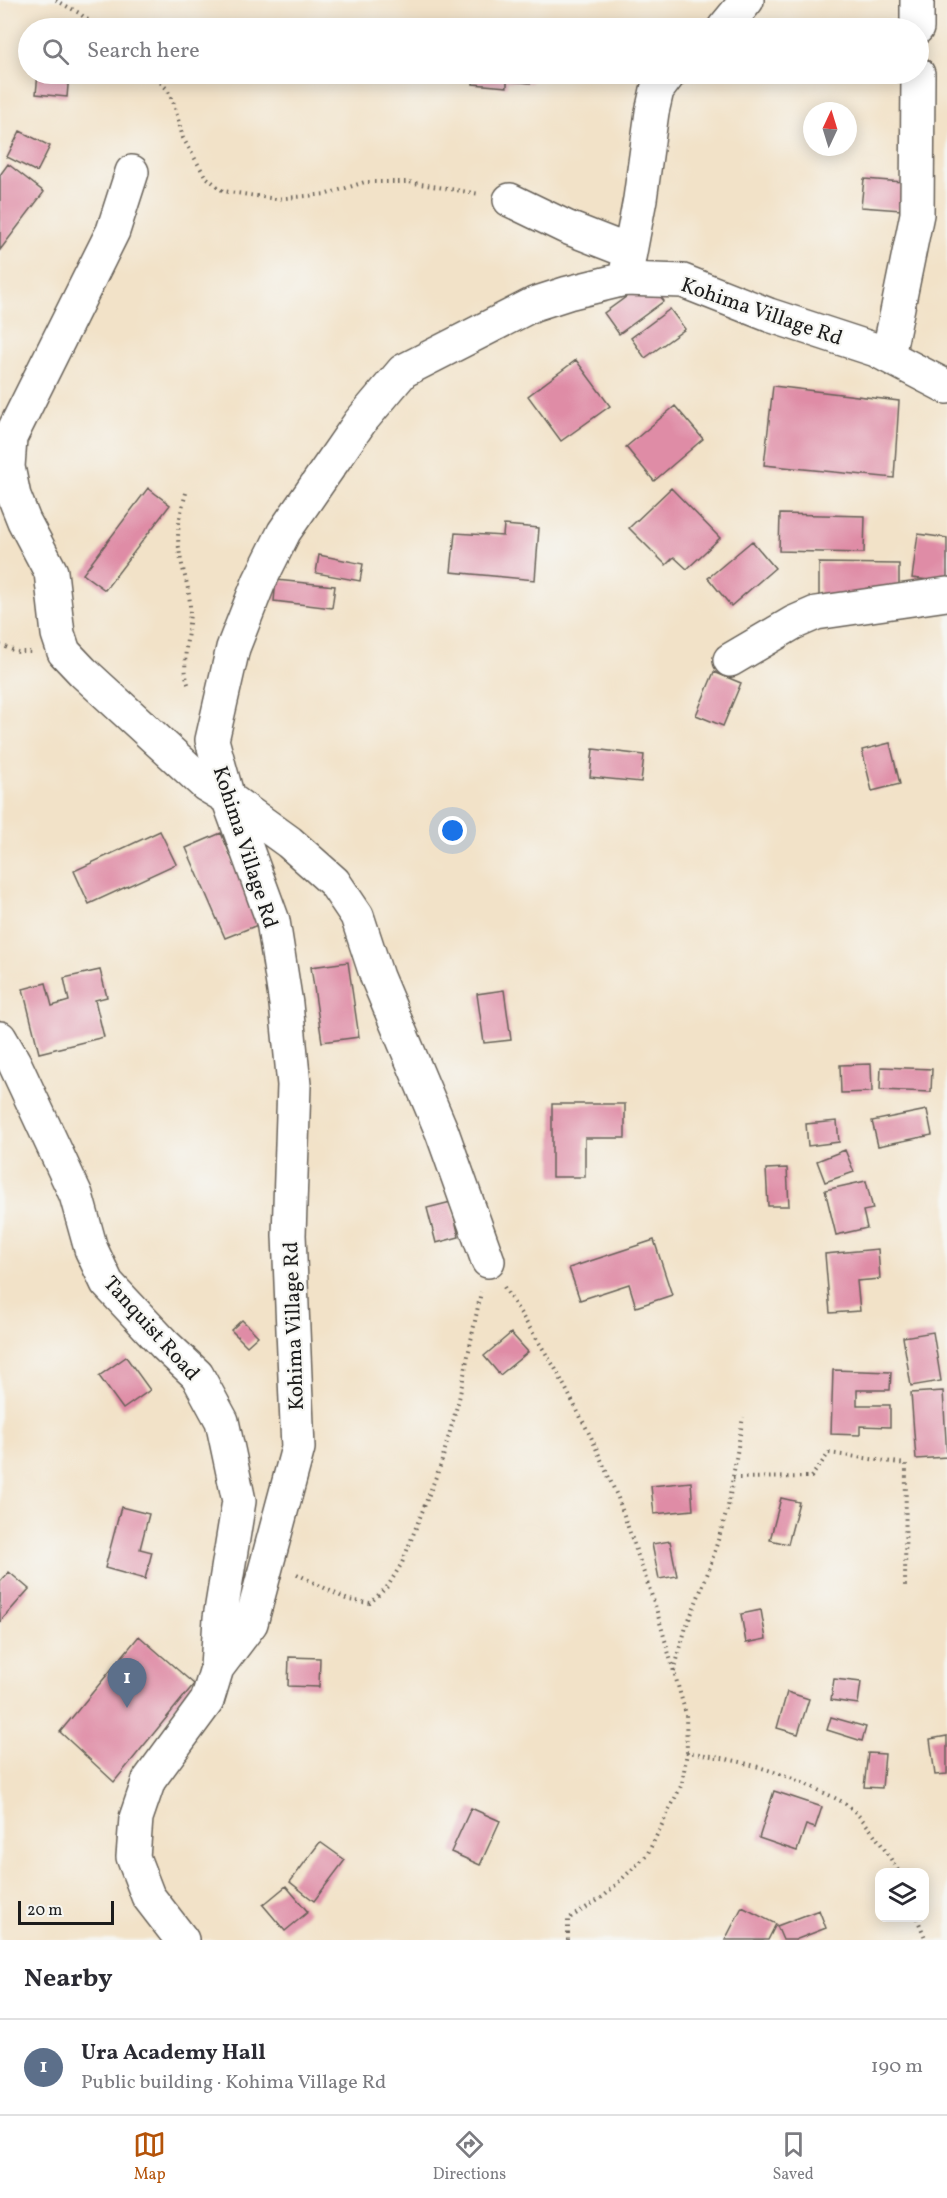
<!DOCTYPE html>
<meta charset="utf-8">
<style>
body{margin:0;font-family:Vollkorn,serif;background:#f7f7f7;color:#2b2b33}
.controls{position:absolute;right:18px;bottom:18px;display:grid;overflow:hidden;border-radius:12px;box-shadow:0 3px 15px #0003}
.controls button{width:54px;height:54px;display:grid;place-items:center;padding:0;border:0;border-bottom:2px solid #e1e1e2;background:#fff;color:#2b2b33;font:30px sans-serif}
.compass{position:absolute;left:803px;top:102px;width:54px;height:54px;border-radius:50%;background:#fff;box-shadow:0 3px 15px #0003;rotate:4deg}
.scale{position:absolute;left:18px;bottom:15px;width:96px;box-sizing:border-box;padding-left:6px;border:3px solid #1c1c1c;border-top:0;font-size:16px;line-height:21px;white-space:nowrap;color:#1c1c1c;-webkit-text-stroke:4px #f6f6f2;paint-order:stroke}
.you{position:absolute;left:453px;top:831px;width:21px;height:21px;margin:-15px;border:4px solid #fff;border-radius:50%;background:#1a73e8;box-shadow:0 0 0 9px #1a73e833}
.badge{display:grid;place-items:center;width:39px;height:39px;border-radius:50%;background:#b45309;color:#fff;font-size:20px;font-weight:700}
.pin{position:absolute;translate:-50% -50px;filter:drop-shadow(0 2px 3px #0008)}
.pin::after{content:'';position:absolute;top:32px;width:21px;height:18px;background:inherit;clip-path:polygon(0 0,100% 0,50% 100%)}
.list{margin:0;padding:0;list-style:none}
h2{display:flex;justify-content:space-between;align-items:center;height:78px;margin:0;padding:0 24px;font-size:26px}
h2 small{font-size:20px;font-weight:400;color:#7c7c81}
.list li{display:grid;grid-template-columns:39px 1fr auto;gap:18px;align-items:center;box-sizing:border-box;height:96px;padding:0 24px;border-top:2px solid #e1e1e2}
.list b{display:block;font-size:22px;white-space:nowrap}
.list p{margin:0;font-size:20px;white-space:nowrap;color:#7c7c81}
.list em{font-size:20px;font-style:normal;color:#7c7c81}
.icon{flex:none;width:33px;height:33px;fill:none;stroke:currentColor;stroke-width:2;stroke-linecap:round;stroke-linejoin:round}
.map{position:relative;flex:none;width:947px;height:1940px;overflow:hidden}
.search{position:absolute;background:#fff;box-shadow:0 3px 15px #0003;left:18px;right:18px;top:18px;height:66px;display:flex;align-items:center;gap:15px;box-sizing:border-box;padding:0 21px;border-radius:33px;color:#7c7c81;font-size:22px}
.sheet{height:174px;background:#fff}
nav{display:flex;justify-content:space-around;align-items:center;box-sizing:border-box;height:84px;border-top:2px solid #e1e1e2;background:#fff;font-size:16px;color:#7c7c81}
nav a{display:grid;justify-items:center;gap:3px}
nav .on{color:#b45309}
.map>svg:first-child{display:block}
.building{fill:#df8ca6}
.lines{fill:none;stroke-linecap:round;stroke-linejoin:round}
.street-casing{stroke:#676158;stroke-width:36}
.secondary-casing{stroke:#676158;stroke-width:36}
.path{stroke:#676158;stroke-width:4;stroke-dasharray:1.5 4.5;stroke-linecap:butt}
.street{stroke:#fff;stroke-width:33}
.secondary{stroke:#fff;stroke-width:33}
.labels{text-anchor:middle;stroke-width:4.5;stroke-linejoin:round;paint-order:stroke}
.street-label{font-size:21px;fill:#1c1c1c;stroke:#f6f6f2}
</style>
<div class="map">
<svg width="947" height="1940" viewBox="0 0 947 1940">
<rect width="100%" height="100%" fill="#f6f6f2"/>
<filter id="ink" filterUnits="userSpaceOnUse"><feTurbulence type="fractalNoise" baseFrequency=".0167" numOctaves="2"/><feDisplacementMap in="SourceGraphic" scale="12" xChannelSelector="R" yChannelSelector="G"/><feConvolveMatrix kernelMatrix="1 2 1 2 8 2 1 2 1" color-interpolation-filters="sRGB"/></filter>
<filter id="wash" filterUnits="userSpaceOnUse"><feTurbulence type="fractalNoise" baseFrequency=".008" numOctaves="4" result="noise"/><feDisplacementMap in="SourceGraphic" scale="24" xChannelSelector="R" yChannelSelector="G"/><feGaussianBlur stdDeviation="1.35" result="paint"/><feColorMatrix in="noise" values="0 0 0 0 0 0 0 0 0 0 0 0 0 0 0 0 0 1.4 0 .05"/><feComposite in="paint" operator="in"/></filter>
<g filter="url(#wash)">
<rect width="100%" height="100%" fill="#f2e2c8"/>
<g id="blocks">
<path class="building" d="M38 74H69L67 97 36 94Z
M474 74H532L531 83 507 81V87L473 84Z
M20 131 50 146 37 172 7 157Z
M8 164 44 192 0 250V175Z
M864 179 903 182 901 210 861 207Z
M648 281 664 301 619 334 604 313Z
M670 309 685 329 645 358 631 338Z
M576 360 610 406 561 441 528 396Z
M773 386 899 401 894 478 764 465Z
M675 406 703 439 654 481 626 447Z
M148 488 170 505 105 590 83 574Z
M671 488 720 538 687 569 674 557 666 565 629 528Z
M780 514 865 516 864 553 779 551Z
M504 525 539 528 535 580 451 572 455 533 503 536Z
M918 534 947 538V582L912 578Z
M752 541 775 568 731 606 708 578Z
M319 555 363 564 360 581 316 573Z
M819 563 899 564V597H819Z
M276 580 335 586 332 608 274 601Z
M714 672 741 683 723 726 696 715Z
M890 743 900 784 872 791 862 750Z
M593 749 644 755 641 782 590 777Z
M160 831 176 864 89 904 74 871Z
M221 833 260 924 225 938 186 848Z
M348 962 359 1037 322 1042 311 967Z
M100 970 107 997 95 1000 104 1037 39 1053 23 989 46 983 52 1006 69 1001 64 978Z
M504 990 511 1040 484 1043 477 994Z
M871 1064 872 1092 841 1093 840 1065Z
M881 1067 932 1069 931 1092 880 1090Z
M552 1104H625V1138H585V1177H552Z
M927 1110 932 1135 878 1146 872 1121Z
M837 1121 839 1142 808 1146 806 1124Z
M845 1150 854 1172 825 1182 817 1161Z
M787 1168 789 1206H768L766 1169Z
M866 1181 873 1209 863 1211 867 1228 836 1235 825 1190Z
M451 1202 459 1237 436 1243 427 1208Z
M654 1240 672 1295 636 1307 629 1284 580 1300 569 1268Z
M878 1249 880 1279 857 1281 860 1311 830 1313 825 1254Z
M242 1320 258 1336 247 1346 231 1330Z
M933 1332 941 1381 911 1386 903 1337Z
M511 1333 528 1352 500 1375 484 1356Z
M126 1357 150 1390 123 1409 99 1376Z
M833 1370 891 1372 890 1390H857V1405H890V1427L860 1426V1435L831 1434Z
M943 1391 947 1457 916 1459 911 1393Z
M691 1482 693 1510 654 1514 651 1486Z
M781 1498 799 1502 788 1544 770 1540Z
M121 1507 149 1514 140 1549 152 1552 145 1579 105 1568Z
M670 1541 677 1576 659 1579 652 1544Z
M9 1572 29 1589 0 1622V1582Z
M761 1610 766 1639 746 1643 741 1614Z
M139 1636 194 1684 114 1782 60 1732Z
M289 1657 320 1658 319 1687 288 1686Z
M834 1679 861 1682 858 1704 831 1700Z
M787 1692 809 1699 798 1734 777 1728Z
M831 1717 866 1727 862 1741 827 1730Z
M947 1736V1774L935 1775 930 1739Z
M868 1753 885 1754 882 1788 864 1787Z
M774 1791 822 1807 815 1828 806 1825 797 1851 759 1838Z
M471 1808 500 1821 480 1865 451 1852Z
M320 1842 345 1860 314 1901 290 1882Z
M286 1886 308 1912 285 1931 263 1905Z
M742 1907 776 1924 768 1940H725Z
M819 1910 826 1928 795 1940H783L777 1926Z"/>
</g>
</g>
<g filter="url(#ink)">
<use href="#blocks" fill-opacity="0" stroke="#676158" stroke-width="1.5"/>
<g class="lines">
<defs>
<path id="street" d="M917 0V28
M724 28 747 0
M132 172 113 231 10 438 8 467 14 496 24 521 51 572 58 634 64 652 83 672 206 785 228 798 289 842 334 882 357 916 377 977 442 1132 488 1261
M510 200 566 227 630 252
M625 279 640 199 652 112 657 90 669 74
M888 356 917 214 918 74
M730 660 793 623 816 613 947 594"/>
<path id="secondary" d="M0 1038 14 1062 76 1195 91 1249 107 1283 165 1345 197 1375 222 1421 239 1501 220 1618 217 1668
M182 1940 148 1896 133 1857 136 1818 149 1780 207 1701 217 1668 251 1623 298 1448 289 1235 294 1085 286 1004 273 921 228 798 212 740 233 648 259 582 284 532 324 474 360 422 403 371 534 304 568 293 625 279 683 281 769 315 876 350 947 387"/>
</defs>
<use href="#street" class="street-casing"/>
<use href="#secondary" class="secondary-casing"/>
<path class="path" d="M56 0 79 13 98 28
M152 74 167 89 174 104 183 138 205 176 223 191 276 199 327 194 365 182H408L479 194
M186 493C181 511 176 529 179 548 181 569 190 585 190 608 190 632 180 663 189 687
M0 645 18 652H31
M504 1287 555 1368 591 1437 618 1498 655 1605 686 1714 687 1752C735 1759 771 1768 816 1789 828 1795 842 1800 852 1809 872 1828 885 1850 899 1872
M733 1478 811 1477 829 1453 906 1464 905 1587
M297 1574 348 1600 370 1603 388 1586 402 1563 441 1464 459 1399 481 1292
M674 1671 686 1627 709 1570 728 1507 743 1417
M917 1918 926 1940
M568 1940V1919L603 1897 647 1855 682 1784 687 1752"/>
<use href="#street" class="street"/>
<use href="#secondary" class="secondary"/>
</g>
</g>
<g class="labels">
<g class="street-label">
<text transform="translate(762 311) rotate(19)" y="7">Kohima Village Rd</text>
<text transform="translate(246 847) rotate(72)" y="7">Kohima Village Rd</text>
<text transform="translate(293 1326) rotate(-92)" y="7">Kohima Village Rd</text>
<text transform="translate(152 1328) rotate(48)" y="7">Tanquist Road</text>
</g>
</g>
</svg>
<div class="controls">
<button><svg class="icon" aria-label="layers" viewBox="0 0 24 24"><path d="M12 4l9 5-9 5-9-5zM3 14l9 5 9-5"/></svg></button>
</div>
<svg class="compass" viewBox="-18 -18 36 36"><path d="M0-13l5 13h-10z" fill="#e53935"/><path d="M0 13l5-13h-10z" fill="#7c7c81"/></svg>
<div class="scale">20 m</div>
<div class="you"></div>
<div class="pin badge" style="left:127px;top:1708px;background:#5c6f8a">1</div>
<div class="search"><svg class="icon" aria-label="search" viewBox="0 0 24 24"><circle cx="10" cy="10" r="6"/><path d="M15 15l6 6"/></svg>Search here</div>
</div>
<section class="sheet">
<h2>Nearby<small></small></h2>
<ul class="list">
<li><span class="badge" style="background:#5c6f8a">1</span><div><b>Ura Academy Hall</b><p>Public building · Kohima Village Rd</p></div><em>190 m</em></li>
</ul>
</section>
<nav>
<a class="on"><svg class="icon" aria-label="map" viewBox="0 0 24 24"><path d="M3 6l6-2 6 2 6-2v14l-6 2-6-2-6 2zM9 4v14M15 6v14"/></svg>Map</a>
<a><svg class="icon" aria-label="directions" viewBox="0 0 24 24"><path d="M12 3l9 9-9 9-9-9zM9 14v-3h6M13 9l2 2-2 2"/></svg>Directions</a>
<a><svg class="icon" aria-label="saved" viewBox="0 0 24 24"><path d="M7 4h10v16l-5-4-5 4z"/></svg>Saved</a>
</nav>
